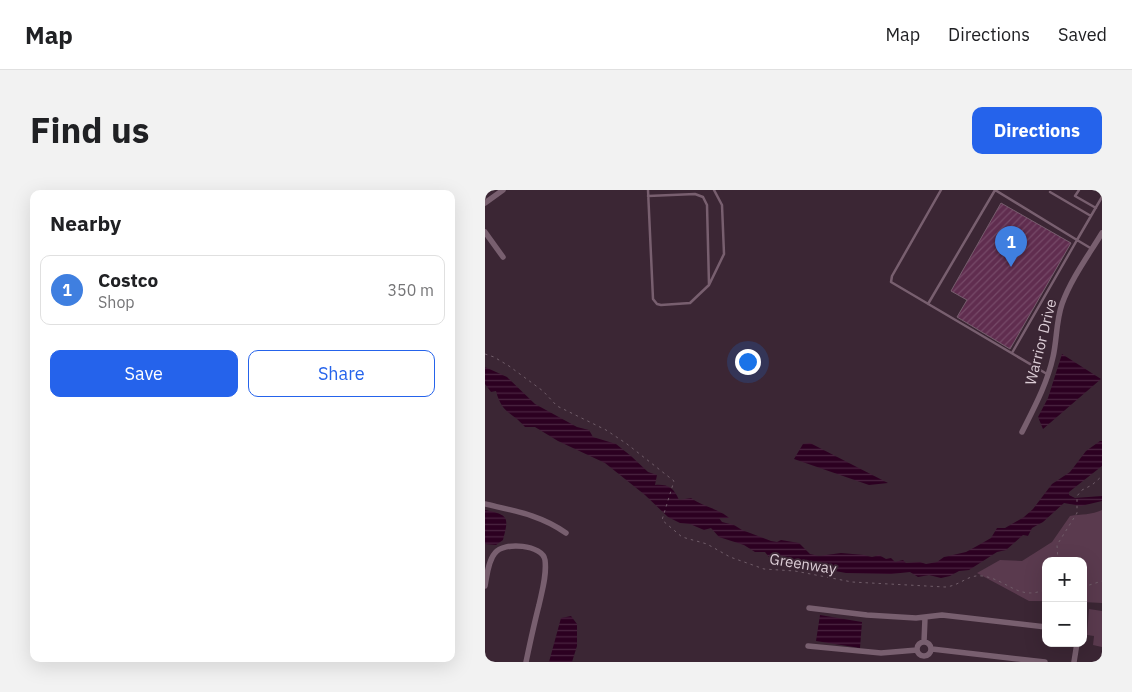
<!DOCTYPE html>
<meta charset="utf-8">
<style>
body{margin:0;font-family:"IBM Plex Sans",sans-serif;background:#f2f2f2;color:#202124}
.controls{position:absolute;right:15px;bottom:15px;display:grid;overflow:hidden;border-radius:10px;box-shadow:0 5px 20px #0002}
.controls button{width:45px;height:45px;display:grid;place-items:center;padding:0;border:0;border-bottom:1px solid #e0e0e0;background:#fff;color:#202124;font:25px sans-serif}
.you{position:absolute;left:262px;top:171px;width:18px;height:18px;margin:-12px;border:4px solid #fff;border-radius:50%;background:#1a73e8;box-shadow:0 0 0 8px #1a73e833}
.badge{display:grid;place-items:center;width:32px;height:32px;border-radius:50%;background:#2563eb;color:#fff;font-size:16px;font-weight:700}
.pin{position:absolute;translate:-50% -41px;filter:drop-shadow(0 1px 2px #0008)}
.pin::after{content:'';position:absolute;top:26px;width:18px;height:15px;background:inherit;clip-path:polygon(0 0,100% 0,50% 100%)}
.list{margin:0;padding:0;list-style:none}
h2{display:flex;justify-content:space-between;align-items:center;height:65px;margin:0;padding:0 20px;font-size:21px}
h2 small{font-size:16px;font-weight:400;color:#757577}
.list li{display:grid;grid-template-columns:32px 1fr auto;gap:15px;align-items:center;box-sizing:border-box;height:70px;margin:0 10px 10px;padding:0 10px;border:1px solid #e0e0e0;border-radius:10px}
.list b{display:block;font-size:19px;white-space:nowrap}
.list p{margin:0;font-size:16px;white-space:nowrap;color:#757577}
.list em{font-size:16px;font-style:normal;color:#757577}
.actions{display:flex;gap:10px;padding:15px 20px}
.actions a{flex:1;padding:11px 0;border:1px solid #2563eb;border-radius:10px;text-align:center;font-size:18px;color:#2563eb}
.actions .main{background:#2563eb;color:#fff}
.map{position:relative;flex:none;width:617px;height:472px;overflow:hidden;border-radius:10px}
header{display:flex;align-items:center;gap:30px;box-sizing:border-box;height:70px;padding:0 25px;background:#fff;border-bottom:1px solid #e0e0e0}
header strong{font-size:24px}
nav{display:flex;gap:28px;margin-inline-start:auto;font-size:18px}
.intro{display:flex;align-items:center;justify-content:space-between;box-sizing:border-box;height:120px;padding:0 30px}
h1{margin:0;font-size:35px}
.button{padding:12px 22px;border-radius:10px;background:#2563eb;color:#fff;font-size:18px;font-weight:700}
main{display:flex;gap:30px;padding:0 30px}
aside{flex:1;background:#fff;border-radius:10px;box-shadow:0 5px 20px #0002}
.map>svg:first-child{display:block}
.park{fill:#5a3a4e}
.water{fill:url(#water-rules)}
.building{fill:url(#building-hatch);stroke:#765d6d}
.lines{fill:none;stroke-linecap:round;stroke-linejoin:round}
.path{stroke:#705d69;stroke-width:1;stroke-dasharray:2.5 4;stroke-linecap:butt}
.lane{stroke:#785f6f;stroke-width:2.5}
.street{stroke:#785f6f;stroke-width:5.5}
.labels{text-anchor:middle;stroke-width:4;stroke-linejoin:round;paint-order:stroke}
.street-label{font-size:15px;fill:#dccdd6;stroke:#3b2634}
</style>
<header>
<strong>Map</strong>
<nav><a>Map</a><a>Directions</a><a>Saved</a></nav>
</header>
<div class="intro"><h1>Find us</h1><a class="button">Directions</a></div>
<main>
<aside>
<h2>Nearby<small></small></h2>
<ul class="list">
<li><span class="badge" style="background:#3f7fe0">1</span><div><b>Costco</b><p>Shop</p></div><em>350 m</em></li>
</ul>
<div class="actions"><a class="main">Save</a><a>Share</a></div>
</aside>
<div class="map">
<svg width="617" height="472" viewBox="0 0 617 472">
<defs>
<pattern id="water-rules" width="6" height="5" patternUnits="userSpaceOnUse" patternTransform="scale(1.25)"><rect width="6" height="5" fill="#2c0021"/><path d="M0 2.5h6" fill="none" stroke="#4a2440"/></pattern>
<pattern id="building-hatch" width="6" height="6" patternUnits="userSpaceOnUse" patternTransform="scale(1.25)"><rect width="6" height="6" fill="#602d4f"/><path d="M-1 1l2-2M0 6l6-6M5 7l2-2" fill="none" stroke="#764a68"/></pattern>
</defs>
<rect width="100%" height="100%" fill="#3b2634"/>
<path class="park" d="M617 320V413L598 412V371H561V411H544L492 383 515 370 537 371 567 352 585 326C596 324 607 325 617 320Z
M604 419 617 421V457L608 455 609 446 602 445Z"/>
<path class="water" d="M577 164 616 189 558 239 553 227 563 208Z
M0 177 22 187 50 214 92 237 104 240 108 247 131 254 146 266 163 282 172 285 170 295C183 294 189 298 194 310L206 308C217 316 236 320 244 328H234L237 332 249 335 257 340 286 351 292 352 296 350 314 353 325 364 334 366 356 363 379 365 387 367 394 365 401 369 406 368 410 372 418 370 421 373 435 372 441 374 452 372 459 367 481 362 492 356 506 348 512 338H520L539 327 548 319 567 294 585 282 601 261 615 251H617V276L584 302V305L590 308 617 306V311L596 316 579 313 558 332 547 338 543 346 538 345 521 360 512 362 484 380 474 381 465 386 456 388 444 385 433 387 425 382 406 384 361 383 323 376 313 372 287 371 280 362H270L259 355 234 347 226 338 219 340 205 334 195 333 183 327 160 305 120 273 73 251 50 237H40C26 221 17 224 11 201L6 202 0 194Z
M325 253 403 293 384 295 309 269 318 254Z
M0 320C24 325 24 327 18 350L11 355 0 354Z
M335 425 377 432 375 458 331 451Z
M86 426 92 434V456L87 472H64L76 428Z"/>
<path class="building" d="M516 13 586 53 525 159 472 127 482 110 466 101Z"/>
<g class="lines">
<path class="path" d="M0 164 9 167 24 176 58 201 72 216 121 240 142 254 189 291 177 330 197 347 222 354 245 367 279 379 310 381 367 392 460 397C475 396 483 384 497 386 522 389 534 412 561 399
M573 371 572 355 592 323V306L597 300 607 295 617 286
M598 397 617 391"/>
<path class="lane" d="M163 0 168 109 172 114 176 115 205 113 224 95 239 64 237 15 229 0
M456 0 407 86 406 92 562 184
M594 0 590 6 611 18
M565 2 606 26
M163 6 210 4 218 7 222 15 224 94
M443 114 510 0 592 50 617 7
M527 163 592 50 607 59"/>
<path class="street" d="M0 13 18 0
M0 42 18 67
M537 242C549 218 562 194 568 167 572 150 571 131 577 114 586 89 603 66 617 43
M0 314C30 321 56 325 81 343
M0 396C2 386 3 371 10 363 19 351 58 355 60 370 62 385 57 401 54 415 49 434 45 453 41 472
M324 418 382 425 431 428 457 425 561 437
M432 459a7 7 0 1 1 14 0a7 7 0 1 1-14 0Z
M439 452 440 428
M323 456 396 463 432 460
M447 459 560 472
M589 472 592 453"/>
</g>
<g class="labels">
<g class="street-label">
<text transform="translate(556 152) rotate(-76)" y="5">Warrior Drive</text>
<text transform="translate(318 374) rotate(9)" y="5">Greenway</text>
</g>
</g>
</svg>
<div class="controls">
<button>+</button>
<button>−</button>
</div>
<div class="you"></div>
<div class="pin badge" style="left:526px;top:77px;background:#3f7fe0">1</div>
</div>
</main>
